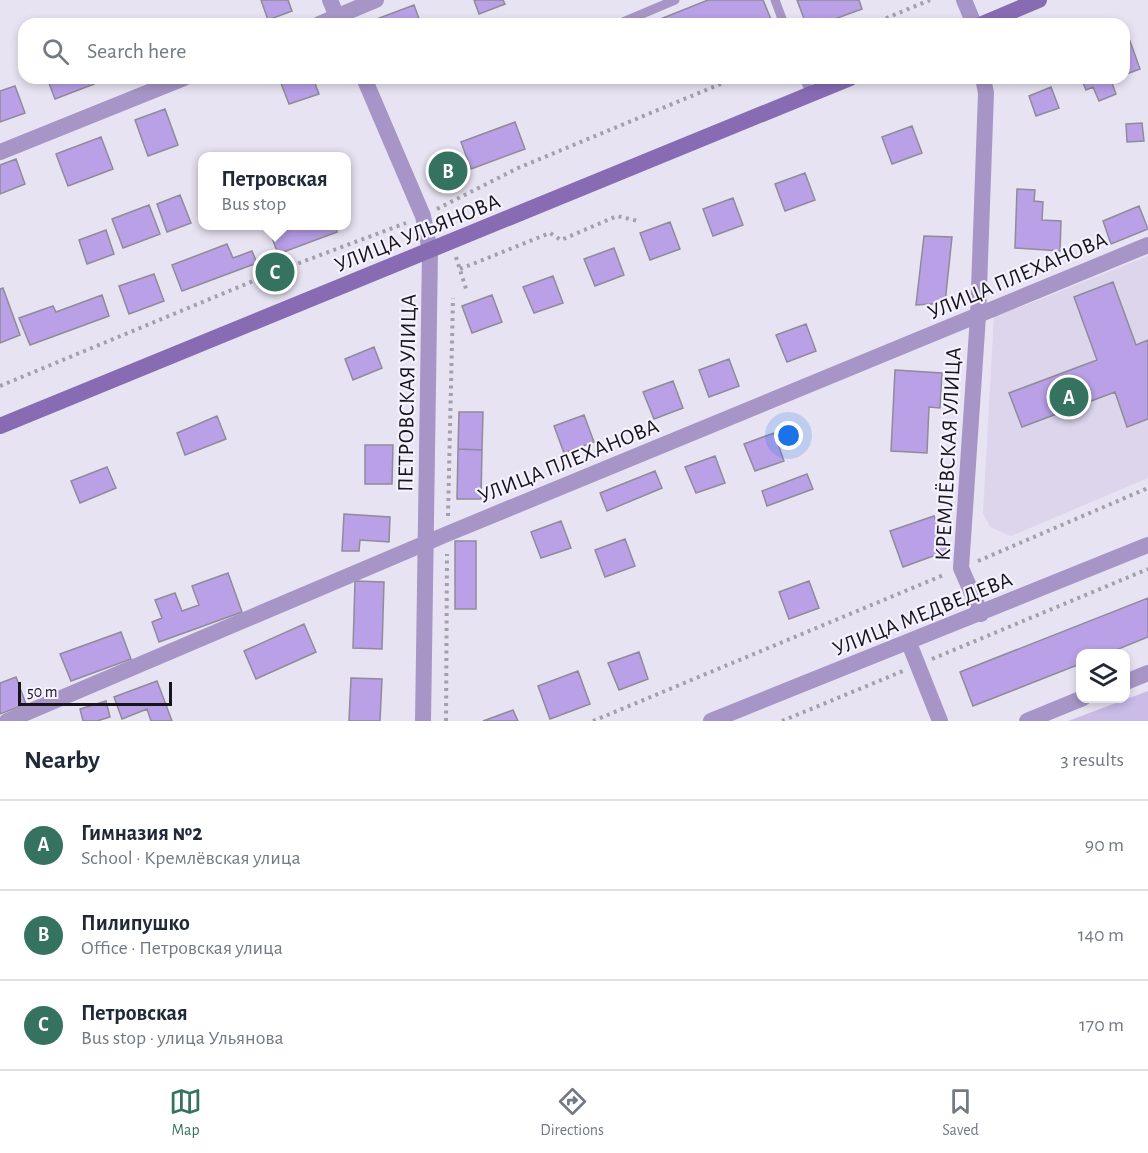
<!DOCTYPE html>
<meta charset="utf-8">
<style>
body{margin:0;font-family:"Alegreya Sans",sans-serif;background:#f2f2f3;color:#1f2937}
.controls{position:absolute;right:18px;bottom:18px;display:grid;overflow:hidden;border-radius:12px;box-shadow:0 3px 9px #0003}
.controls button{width:54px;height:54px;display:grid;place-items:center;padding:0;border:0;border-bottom:2px solid #e0e1e3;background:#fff;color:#1f2937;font:30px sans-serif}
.scale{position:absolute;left:18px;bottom:15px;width:154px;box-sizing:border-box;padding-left:6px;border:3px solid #17151a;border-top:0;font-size:16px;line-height:21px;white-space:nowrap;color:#17151a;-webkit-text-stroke:4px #f5f1ff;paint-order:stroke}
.you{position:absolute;left:789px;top:436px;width:21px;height:21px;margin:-15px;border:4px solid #fff;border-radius:50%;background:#1a73e8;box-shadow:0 0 0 9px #1a73e833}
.badge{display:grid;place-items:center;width:39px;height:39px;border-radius:50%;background:#357360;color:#fff;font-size:20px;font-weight:700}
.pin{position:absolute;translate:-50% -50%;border:3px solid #fff;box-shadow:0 2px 6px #0006}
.popup{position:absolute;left:198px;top:152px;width:153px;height:78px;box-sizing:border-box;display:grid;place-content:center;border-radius:12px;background:#fff;filter:drop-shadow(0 2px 4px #0005);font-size:20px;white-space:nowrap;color:#747a83}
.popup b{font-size:22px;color:#1f2937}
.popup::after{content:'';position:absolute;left:50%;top:100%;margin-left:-12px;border:12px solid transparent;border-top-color:#fff}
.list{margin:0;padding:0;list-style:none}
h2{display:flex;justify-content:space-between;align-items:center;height:78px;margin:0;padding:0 24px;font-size:26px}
h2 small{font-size:20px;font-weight:400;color:#747a83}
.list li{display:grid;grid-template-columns:39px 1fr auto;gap:18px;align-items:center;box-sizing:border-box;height:90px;padding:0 24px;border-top:2px solid #e0e1e3}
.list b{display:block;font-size:22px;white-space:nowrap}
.list p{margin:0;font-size:20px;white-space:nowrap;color:#747a83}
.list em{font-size:20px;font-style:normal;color:#747a83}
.icon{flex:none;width:33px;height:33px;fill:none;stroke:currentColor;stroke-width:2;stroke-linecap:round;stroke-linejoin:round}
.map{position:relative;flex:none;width:1148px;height:721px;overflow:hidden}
.search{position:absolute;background:#fff;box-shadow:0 3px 9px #0003;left:18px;right:18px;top:18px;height:66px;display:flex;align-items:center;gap:15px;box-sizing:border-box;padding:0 21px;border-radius:18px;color:#747a83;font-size:22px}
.sheet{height:348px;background:#fff}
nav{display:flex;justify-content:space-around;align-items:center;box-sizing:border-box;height:84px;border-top:2px solid #e0e1e3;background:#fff;font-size:16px;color:#747a83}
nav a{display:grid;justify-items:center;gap:3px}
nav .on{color:#357360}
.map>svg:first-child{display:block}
.built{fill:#dcd5eb}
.green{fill:#cabbe7}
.building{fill:#b9a0e7;stroke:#8f8b98;stroke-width:1.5}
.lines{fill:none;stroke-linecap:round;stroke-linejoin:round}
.path{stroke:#a4a0ab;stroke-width:4;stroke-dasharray:3 4.5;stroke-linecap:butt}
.service{stroke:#a695c6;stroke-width:9}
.minor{stroke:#a695c6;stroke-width:16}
.secondary{stroke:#876cb4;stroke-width:16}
.labels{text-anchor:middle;stroke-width:4.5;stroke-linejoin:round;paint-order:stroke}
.street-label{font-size:22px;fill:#17151a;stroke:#f5f1ff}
</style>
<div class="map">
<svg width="1148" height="721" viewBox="0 0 1148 721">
<rect width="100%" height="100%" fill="#e8e3f2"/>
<path class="built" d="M1148 256V478L1011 536 990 527 983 513 994 316 1026 305Z"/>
<path class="green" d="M1148 691V721H1068Z"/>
<path class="building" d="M261 0H288L292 11 268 20Z
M474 0H503L505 4 479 14Z
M708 0H763L773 24H648Z
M797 0H859L862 9 821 24H806Z
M414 5 421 24H367L366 23Z
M1130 41 1140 69 1124 75V43Z
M47 78H92L94 84 55 99Z
M279 78H313L319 94 289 104Z
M1081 78H1117L1111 80 1116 94 1099 101 1093 87 1086 90Z
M15 86 25 113 0 122V91Z
M1051 87 1059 108 1036 116 1029 96Z
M165 109 178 145 148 156 135 120Z
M515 122 525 149 471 169 461 142Z
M1142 123 1144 141 1127 142 1126 124Z
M912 126 922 153 892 164 882 137Z
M101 137 113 169 68 186 56 154Z
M16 159 25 184 0 194V165Z
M805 173 815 200 785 211 775 184Z
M1017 189 1035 190 1034 201 1043 202 1042 220 1061 221 1060 251 1015 248Z
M180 195 191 223 167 232 157 204Z
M733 198 743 225 713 236 703 209Z
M149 205 160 234 123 248 112 219Z
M1139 206 1148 229 1111 244 1103 221Z
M670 222 680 249 650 260 640 233Z
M272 226H283L284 228 291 226H335L337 232 278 254 268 227Z
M106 230 114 254 87 264 79 240Z
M924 236 952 237 945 303 916 305Z
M227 244 233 258 252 251 257 263 182 291 172 265Z
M614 248 624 275 595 286 584 259Z
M154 274 164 301 129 314 119 286Z
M553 276 563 303 534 313 523 287Z
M1113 282 1136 345 1148 340V419L1127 427 1115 392 1022 427 1009 393 1097 360 1074 297Z
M3 288 20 335 0 343V289Z
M102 295 109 316 30 345 19 318 53 306 56 312Z
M492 295 502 322 472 333 462 306Z
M806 324 816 351 787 362 776 335Z
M374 347 382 368 353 380 345 359Z
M729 359 739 386 709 397 699 370Z
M895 370 942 373 940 408 929 407 927 453 891 451Z
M673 381 683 408 654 419 643 392Z
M459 412H483L482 450 458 449Z
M584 415 594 442 564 453 554 426Z
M217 416 226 439 185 455 177 433Z
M774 433 784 461 755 471 744 444Z
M365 445H393L392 484H365Z
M458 449 482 450 481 499H457Z
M715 456 725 483 696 493 685 467Z
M107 467 116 488 80 503 71 481Z
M655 471 662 488 607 511 600 493Z
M807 474 813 489 767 506 762 491Z
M344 514 390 517 389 542 360 540 359 551H342Z
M934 516 947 551 903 567 890 531Z
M561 521 571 548 541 558 531 532Z
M625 539 635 566 605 577 595 550Z
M455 541H476V609H455Z
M228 573 242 612 159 642 152 622 162 618 155 600 175 593 182 611 199 605 192 586Z
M355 581 384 582 382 649 353 648Z
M809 581 819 608 789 619 779 592Z
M1148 598V637L1106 654H1080V664L973 706 960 672Z
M304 624 316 652 256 679 244 651Z
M121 632 131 659 71 681 60 654Z
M639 652 648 679 619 690 608 663Z
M578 671 590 704 550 719 538 686Z
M16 677 26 704 0 714V683Z
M351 678 382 679 380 721H349Z
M157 681 172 721H151L147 709 122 719 114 697Z
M106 701 110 717 97 721H83L80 709Z
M513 710 518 721H483Z"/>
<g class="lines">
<path class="path" d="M872 24 930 0
M437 209 518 168 735 78
M456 257 467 292
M460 269 550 233 561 240 617 216 638 221
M0 386 275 272 406 223
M448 516 453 298
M978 561 1148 488
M932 659 1148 569
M446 721 447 554
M593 721 946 574
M782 721 903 671"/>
<path class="service" d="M775 0 784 24
M623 22 675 0
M804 78 811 94"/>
<path class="minor" d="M330 0 340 24
M964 0 974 24
M319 24 376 0
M364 78 423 216 430 251 423 721
M0 152 184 78
M981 614 961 568 978 316 986 93 983 78
M909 643 940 721
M1126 682 1148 673
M7 721 447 534 1148 245
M711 721 1148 545
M1027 721 1083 698"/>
<path class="secondary" d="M982 24 1039 0
M0 426 850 78"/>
</g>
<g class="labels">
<g class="street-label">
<text transform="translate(417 232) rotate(-22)" y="8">УЛИЦА УЛЬЯНОВА</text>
<text transform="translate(1017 275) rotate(-23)" y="8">УЛИЦА ПЛЕХАНОВА</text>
<text transform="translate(406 393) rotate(-89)" y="8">ПЕТРОВСКАЯ УЛИЦА</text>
<text transform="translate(947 454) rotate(-87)" y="8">КРЕМЛЁВСКАЯ УЛИЦА</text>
<text transform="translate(568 460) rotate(-22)" y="8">УЛИЦА ПЛЕХАНОВА</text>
<text transform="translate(922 613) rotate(-22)" y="8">УЛИЦА МЕДВЕДЕВА</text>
</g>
</g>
</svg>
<div class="controls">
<button><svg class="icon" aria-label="layers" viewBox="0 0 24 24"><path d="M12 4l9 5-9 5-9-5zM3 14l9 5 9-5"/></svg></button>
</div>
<div class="scale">50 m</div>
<div class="you"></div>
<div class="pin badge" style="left:1069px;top:397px">A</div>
<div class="pin badge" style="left:448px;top:171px">B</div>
<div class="pin badge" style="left:275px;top:272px">C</div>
<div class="popup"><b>Петровская</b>Bus stop</div>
<div class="search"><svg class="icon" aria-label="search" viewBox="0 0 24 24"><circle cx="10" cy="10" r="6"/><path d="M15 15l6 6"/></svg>Search here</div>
</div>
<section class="sheet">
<h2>Nearby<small>3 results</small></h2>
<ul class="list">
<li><span class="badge">A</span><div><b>Гимназия №2</b><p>School · Кремлёвская улица</p></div><em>90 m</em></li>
<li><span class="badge">B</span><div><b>Пилипушко</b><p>Office · Петровская улица</p></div><em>140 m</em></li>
<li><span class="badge">C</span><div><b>Петровская</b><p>Bus stop · улица Ульянова</p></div><em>170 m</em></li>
</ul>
</section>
<nav>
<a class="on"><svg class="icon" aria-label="map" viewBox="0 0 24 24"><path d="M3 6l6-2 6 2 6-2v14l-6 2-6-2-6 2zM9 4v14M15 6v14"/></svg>Map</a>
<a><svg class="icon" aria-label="directions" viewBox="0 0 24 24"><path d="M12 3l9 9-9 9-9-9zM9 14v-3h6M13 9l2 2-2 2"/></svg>Directions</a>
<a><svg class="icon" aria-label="saved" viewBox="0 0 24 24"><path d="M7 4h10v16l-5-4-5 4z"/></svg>Saved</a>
</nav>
